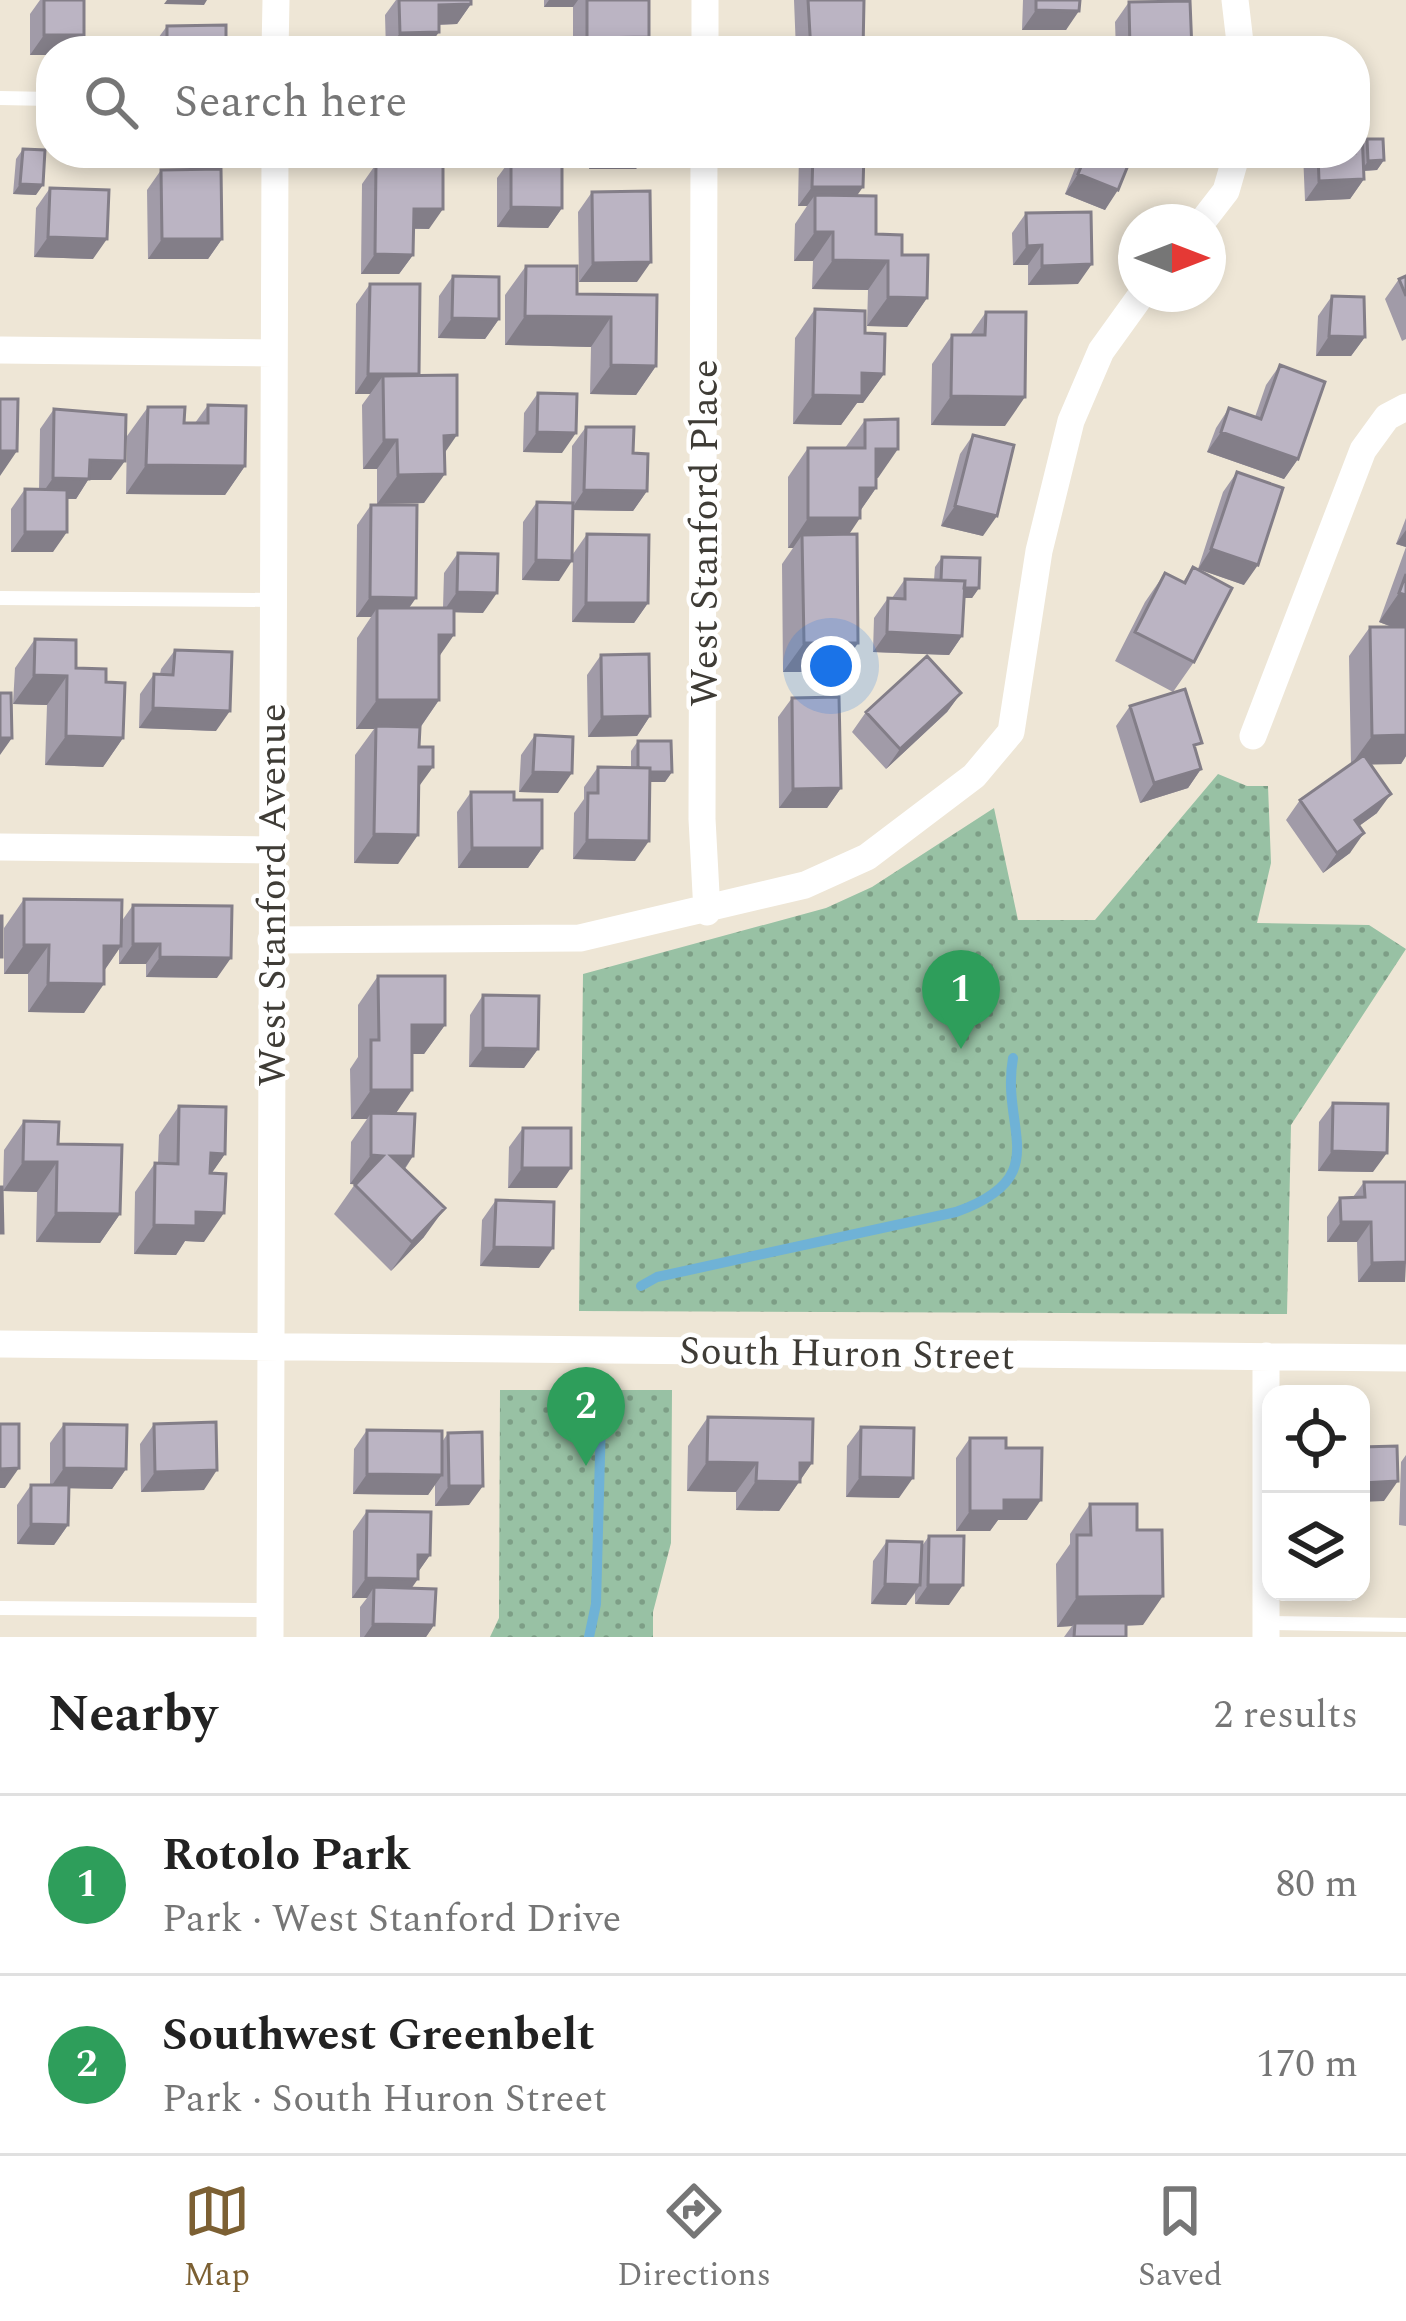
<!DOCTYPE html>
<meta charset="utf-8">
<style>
body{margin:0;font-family:Spectral,serif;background:#f2f2f2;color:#222}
.controls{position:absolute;right:36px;bottom:36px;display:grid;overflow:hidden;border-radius:24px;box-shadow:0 6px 18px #0003}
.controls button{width:108px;height:108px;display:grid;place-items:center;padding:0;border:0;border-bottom:3px solid #e0e0e0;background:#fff;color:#222;font:60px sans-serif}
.compass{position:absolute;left:1118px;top:204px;width:108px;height:108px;border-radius:50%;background:#fff;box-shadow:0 6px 18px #0003;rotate:90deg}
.you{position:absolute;left:831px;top:666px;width:42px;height:42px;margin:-30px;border:9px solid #fff;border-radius:50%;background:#1a73e8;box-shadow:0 0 0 18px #1a73e833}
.badge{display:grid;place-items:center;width:78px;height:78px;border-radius:50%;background:#7c6033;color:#fff;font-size:39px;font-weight:700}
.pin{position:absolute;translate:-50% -99px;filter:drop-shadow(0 3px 6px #0008)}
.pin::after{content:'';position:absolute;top:63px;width:42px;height:36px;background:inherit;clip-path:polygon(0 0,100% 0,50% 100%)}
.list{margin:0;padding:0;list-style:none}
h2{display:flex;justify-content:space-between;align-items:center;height:156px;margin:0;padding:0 48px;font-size:51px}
h2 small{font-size:39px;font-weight:400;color:#767676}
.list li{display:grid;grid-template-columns:78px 1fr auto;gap:36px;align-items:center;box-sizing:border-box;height:180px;padding:0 48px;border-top:3px solid #e0e0e0}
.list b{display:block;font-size:45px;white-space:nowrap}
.list p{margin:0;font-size:39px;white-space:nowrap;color:#767676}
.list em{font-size:39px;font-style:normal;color:#767676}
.icon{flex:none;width:66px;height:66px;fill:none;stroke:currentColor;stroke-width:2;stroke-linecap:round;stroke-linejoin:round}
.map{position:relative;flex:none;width:1406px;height:1637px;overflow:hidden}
.search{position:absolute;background:#fff;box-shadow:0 6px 18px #0003;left:36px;right:36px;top:36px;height:132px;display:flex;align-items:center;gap:30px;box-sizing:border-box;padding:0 42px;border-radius:48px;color:#767676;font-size:45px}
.sheet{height:516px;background:#fff}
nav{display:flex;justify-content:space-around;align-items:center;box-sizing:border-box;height:168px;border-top:3px solid #e0e0e0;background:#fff;font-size:33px;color:#767676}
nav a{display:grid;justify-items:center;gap:6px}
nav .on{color:#7c6033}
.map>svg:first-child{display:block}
.park{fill:url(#park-dots)}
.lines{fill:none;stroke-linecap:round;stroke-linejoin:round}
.stream{stroke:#6fb2d6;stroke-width:10}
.lane{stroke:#fff;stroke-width:14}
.street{stroke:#fff;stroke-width:27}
.wall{fill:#a19ba8}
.shaded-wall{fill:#837e88}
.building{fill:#bbb4c3;stroke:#837e88;stroke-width:3}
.labels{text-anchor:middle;stroke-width:9;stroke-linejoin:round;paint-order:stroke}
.street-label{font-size:39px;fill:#3f3c36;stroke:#fff}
</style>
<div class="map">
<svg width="1406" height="1637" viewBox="0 0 1406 1637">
<defs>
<pattern id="park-dots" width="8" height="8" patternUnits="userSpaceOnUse" patternTransform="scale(3)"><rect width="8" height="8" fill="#98c1a4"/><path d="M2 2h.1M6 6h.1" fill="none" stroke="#7d9e86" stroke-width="1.8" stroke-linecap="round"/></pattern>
</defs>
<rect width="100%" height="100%" fill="#eee6d6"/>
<path class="park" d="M1218 774 1247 786H1268L1271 863 1257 923 1369 925 1406 949 1291 1125 1287 1314 579 1311 583 974 826 908 872 887 994 808 1018 920H1095Z
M500 1390H672L671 1543 653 1612V1637H490L499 1618Z"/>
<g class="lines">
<path class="stream" d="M641 1286 657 1277 956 1212C1056 1176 1000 1130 1013 1058
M589 1637 596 1604 601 1419"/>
<path class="lane" d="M0 98 51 99
M0 598 272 600
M0 1608 270 1610
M1266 1623 1406 1625"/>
<path class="street" d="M1235 0 1241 51
M275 51 276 0
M705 51V0
M704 153 702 819 707 912
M1202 222 1226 191 1237 153
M0 350 273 353
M1253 736 1363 450 1387 417 1406 407
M0 847 271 850
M271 940 580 938 805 885 867 857 974 776 1011 732 1039 551 1071 421 1101 351 1142 294
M0 1344 1406 1358
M1266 1356V1637
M270 1637 275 153"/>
</g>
<path class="wall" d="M40 0H84V35L73 51H51V55H30V14Z
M396 0H471V4L457 24 439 25 426 51H386L385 15Z
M544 0H649V37L640 51H573V7H544Z
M794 0H864L863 51H796Z
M1023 0H1080L1066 30H1022Z
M1129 2 1192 51H1116L1115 22Z
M167 26 226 51H153V45Z
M1357 109 1362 146 1367 139 1384 160 1377 170 1363 171 1364 179 1350 199 1305 201 1303 153H1355Z
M23 149 36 195 13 194 16 159Z
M165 153H224L213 168H165Z
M589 153H647L636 169H589Z
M799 153H864L857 195 876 234 902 255 927 298 907 327 867 326 868 290 812 289 813 261H794L795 224 807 206H798Z
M1081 153H1133L1105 210 1065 194Z
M511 159 562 208 548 228 497 227V178Z
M376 164 429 229H413V255L399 274H361L362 184Z
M161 170 222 239 208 259H148L147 190Z
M50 188 93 259 34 257 36 208Z
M592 192 637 282H579L578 212Z
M1026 213 1078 284 1028 285V265H1013L1012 233Z
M526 266 577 294 657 295 656 366 636 395 590 394 591 347 505 345V295Z
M453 276 499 319 485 339 438 338 439 296Z
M1406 276V339L1402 341 1385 299 1399 279Z
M370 284 419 374 444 454 424 503 377 504V469H363L362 405 370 394H355L356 304Z
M1332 296 1365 337 1351 356H1316L1318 316Z
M815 309 865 333 884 374 863 403H857L841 425 793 424 795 338Z
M986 312 1005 426 931 425 932 364 952 335H970Z
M1280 365 1298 459 1284 479 1207 452 1216 428 1229 408 1255 417 1266 385Z
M538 393 562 453 523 452 524 413Z
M208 405 245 466 225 495 126 494 127 436 148 407 184 423H195Z
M54 409 111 480H88L76 499H67L53 552H11V509L25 489 39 490 40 429Z
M865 420 878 478H876V488L860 511 849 534 858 643 838 672H783L782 564 793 548H788V477L808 448H845Z
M586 427 633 453 647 491 633 511 573 510 559 581 522 580 523 522 537 502 571 503 572 446Z
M973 435 983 536 941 526 960 454Z
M1237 472 1244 585 1198 569 1223 492Z
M371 505 409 608H443L444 573 458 553 483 613 454 612 439 656V700L420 728 419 787 398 864 354 863 355 755 374 729H356L357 638 371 617H356L357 525Z
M1406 518V756L1401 764H1370L1377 813 1359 826 1350 853 1323 873 1286 820 1300 800 1351 764 1349 656 1370 627H1392L1379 622 1406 547 1396 544Z
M587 534 648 603 634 623 572 622 573 554Z
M942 557 979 588 972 598H964L962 636 949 655 873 652 874 618 888 598H892L905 579 934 580 935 567Z
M1193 567 1194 662 1173 692 1115 661 1145 602 1165 573 1183 582Z
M35 639 76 668 123 738 103 767 45 765 47 705 13 704 15 668Z
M175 650 216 731 139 728 140 694 154 674H160L161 669Z
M601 655 650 716 637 736 588 737 587 675Z
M961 693 947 712 886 769 852 732 866 712Z
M792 698 841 788 827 808H779L778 717Z
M1130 706 1196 751 1201 769 1188 788 1140 803 1116 726Z
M535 735 558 793 519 792 521 755Z
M638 741 672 772 665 782H650L635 861 573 859 574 813 584 799V787L598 767 631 768V751Z
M471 792 542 848 528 868H458L457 812Z
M24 899 121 922 133 905 217 978 146 977V964H119V949L104 971 84 1013 28 1012V974H4V928Z
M378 976 445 1025 424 1054H412L396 1113 413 1156 405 1169 424 1237 391 1271 334 1214 355 1184H350L351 1142 367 1119H351L350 1069 358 1057V1005Z
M483 995 538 1049 524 1068 469 1067 470 1015Z
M1333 1103 1373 1172 1318 1171 1319 1122Z
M179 1106 225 1154 211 1173 204 1242 185 1241 176 1255 134 1254 135 1192 155 1163H158L159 1135Z
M24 1121 58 1144 120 1214 100 1243 36 1242 37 1192 3 1191 4 1150Z
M523 1128 557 1188H508L509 1147Z
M1364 1182H1406L1405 1282H1358L1357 1242H1327V1217L1340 1198 1353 1197Z
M496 1200 539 1268 480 1266 482 1220Z
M708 1417 812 1463 779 1511 736 1510V1492L687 1491 688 1446Z
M64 1424 126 1469 112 1489 69 1488 68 1525 54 1545 17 1544V1505L31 1485H50V1443Z
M154 1424 204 1490 141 1492 140 1444Z
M861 1427 899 1498 846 1497 847 1446Z
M367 1430 442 1442 448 1433 469 1505 435 1506V1484L428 1495 353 1494 354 1449Z
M970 1438 1006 1448 1027 1520H998L990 1531H956V1458Z
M1406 1455V1526L1399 1525 1401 1462Z
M1090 1504 1137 1530 1143 1625 1126 1626V1637H1064L1072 1626 1057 1627 1056 1564 1070 1544V1534Z
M367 1511 430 1555 418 1572 411 1588 434 1625 426 1637H360V1607L367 1598H352L353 1531Z
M929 1536 949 1605 915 1604V1593L906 1605 871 1604 873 1561 887 1541 922 1546Z"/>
<path class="shaded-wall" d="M167 0H207L204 5 164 4Z
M549 0H578L573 7H544Z
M471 4 457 24 425 25 439 5Z
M1036 10 1079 11 1066 30H1022Z
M439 32 426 51H387L400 33Z
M44 35H84L73 51H51V55H30Z
M649 37 640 51H578L587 38Z
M175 153H224L213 168H165Z
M600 153H647L636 169H589Z
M1384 160 1377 170 1361 171 1368 161Z
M1078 174 1118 190 1105 210 1065 194Z
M1364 179 1350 199 1305 201 1319 181Z
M20 184 43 185 36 195 13 194Z
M812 187H863L849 207 815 195 807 206H798Z
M511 207 562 208 548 228 497 227Z
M414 209H443L429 229 400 228Z
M815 232H833L813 261H794Z
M48 237 107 239 93 259 34 257Z
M162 239H222L208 259H148Z
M1042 245 1028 265H1013L1027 246Z
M375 254 413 255 399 274H361Z
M833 260 888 261 868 290 812 289Z
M651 262 637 282H579L593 263Z
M1092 264 1078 284 1028 285 1042 266Z
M888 297 927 298 907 327 867 326Z
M525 316 611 317 591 347 505 345Z
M452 318 499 319 485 339 438 338Z
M1329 336 1365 337 1351 356H1316Z
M611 365 656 366 636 395 590 394Z
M862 373 884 374 863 403H857L841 425 793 424 813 395Z
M368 374H419L383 376 370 394H355Z
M951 396 1025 397 1005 426 931 425Z
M537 432 576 433 562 453 523 452Z
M1221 432 1298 459 1284 479 1207 452Z
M457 435 437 464 444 436Z
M384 440H397L377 469H363Z
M876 449H898L878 478H856Z
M0 451H17L0 476Z
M90 460 125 461 111 480H88L76 499 39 498 53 478Z
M146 465 245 466 225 495 126 494Z
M445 474 424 503 377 504 398 475Z
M860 488H876L856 517Z
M584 490 647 491 633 511 571 510Z
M955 506 997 516 983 536 941 526Z
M808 518H860L840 548 802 535 793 548H788Z
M1406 530V547L1396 544Z
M25 532H67L53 552H11Z
M1211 549 1258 565 1244 585 1198 569Z
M536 560 572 561 559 581 522 580Z
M941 588H979L972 598H934Z
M457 592 497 593 483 613 443 612Z
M1399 593 1406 595V632L1379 622Z
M370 597 416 598 402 618 377 608 371 617H356Z
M586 603H648L634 623 572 622Z
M887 632 962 636 949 655 873 652Z
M439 635H454L434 664Z
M804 643H858L838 672H783Z
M34 675 67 676 47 705 13 704Z
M961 693 947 712 886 769 900 749Z
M377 700H439L419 729 376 726 374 729H356Z
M153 708 230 711 216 731 139 728Z
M650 716 637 736 588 737 602 717Z
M1406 735V756L1401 764 1351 765 1372 736Z
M66 736 123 738 103 767 45 765Z
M0 738H12L0 755Z
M419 767H433L412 796Z
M1201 769 1188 788 1140 803 1154 783Z
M533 772 572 773 558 793 519 792Z
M639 772H672L665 782H632Z
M841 788 827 808H779L793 789Z
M1391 794 1377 813 1341 839 1355 820Z
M1364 833 1350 853 1323 873 1337 853Z
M374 834 418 835 398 864 354 863Z
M587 840 649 841 635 861 573 859Z
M472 848H542L528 868H458Z
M133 944H160L146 964H119Z
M24 945H49L28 974H4Z
M104 946H121L101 975Z
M160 957 231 958 217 978 146 977Z
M48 983 104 984 84 1013 28 1012Z
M412 1025H445L424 1054H391Z
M483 1048 538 1049 524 1068 469 1067Z
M371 1090H412L392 1119 371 1113 367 1119H351Z
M1332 1151 1387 1153 1373 1172 1318 1171Z
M211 1153 225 1154 205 1183Z
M371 1155 383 1156 363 1185 350 1184Z
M391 1156H413L393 1185Z
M23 1162H57L37 1192 3 1191Z
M522 1168H571L557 1188H508Z
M445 1208 424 1237 391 1271 412 1242Z
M196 1212 224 1213 204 1242 185 1241 176 1255 134 1254 154 1225Z
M56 1213 120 1214 100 1243 36 1242Z
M1341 1222H1371L1357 1242H1327Z
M494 1247 553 1248 539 1268 480 1266Z
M1406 1262 1405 1282H1358L1372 1263Z
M707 1462 757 1463 736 1492 687 1491Z
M800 1463H812L779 1511 736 1510 756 1481Z
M19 1468 5 1488H0V1469Z
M64 1468 126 1469 112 1489 50 1488Z
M217 1470 204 1490 141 1492 155 1472Z
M367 1474 442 1475 428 1495 353 1494Z
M860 1477 913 1478 899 1498 846 1497Z
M1398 1481 1384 1501 1361 1502V1483Z
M449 1486H483L469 1505 435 1506Z
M1004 1500H1041L1027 1520H998L990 1531H956L970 1511Z
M31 1524 68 1525 54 1545 17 1544Z
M418 1555H430L416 1575Z
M366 1578 418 1579 404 1599 374 1587 367 1598H352Z
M885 1584 920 1585 906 1605 871 1604Z
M928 1585H963L949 1605 915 1604Z
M1163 1596 1143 1625 1075 1626V1623L1072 1626 1057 1627 1077 1597Z
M373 1624 434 1625 426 1637H364Z"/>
<path class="building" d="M44 0H84V35H44Z
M399 0H471V4L439 5V32L400 33Z
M587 0H649V37L587 38Z
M808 0H864L863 51H811Z
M1036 0H1080L1079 11 1036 10Z
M1190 1 1192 51H1130L1129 2Z
M226 25V51H167V26Z
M947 43V51H890V45Z
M1355 62H1361L1362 101H1355Z
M1361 108 1364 179 1319 181 1318 153H1355V109Z
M1367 139H1383L1384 160 1368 161Z
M23 149 45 150 43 185 20 184Z
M813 153H864L863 187H812Z
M1087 153H1133L1118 190 1078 174Z
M511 159H562V208L511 207Z
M376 164 443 165V209H414L413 255 375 254Z
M221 169 222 239H162L161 170Z
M50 188 109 190 107 239 48 237Z
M650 191 651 262 593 263 592 192Z
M815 195 876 196V234L902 235V255H928L927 298 888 297V261L833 260V232H815Z
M1091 212 1092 264 1042 266V245L1027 246 1026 213Z
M526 266H577V294L657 295 656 366 611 365V317L525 316Z
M453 276 499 277V319L452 318Z
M1406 276V296L1399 279Z
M370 284H420L419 374H368Z
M1332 296 1364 297 1365 337 1329 336Z
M815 309 865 311V333L885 334 884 374 862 373V396L813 395Z
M986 312H1026L1025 397 951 396 952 335H985Z
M1280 365 1325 382 1298 459 1221 432 1229 408 1261 419Z
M457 375V435L444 436 445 474 398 475 397 440H384L383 376Z
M538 393 577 394 576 433 537 432Z
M0 399H18L17 451H0Z
M208 405 246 406 245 466 146 465 148 407H185L184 423H208Z
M54 409 126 415 125 461 90 460 89 479 53 478Z
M898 419V449H876V488H860V518H808V448H865V420Z
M586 427H634L633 453 648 454 647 491 584 490Z
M973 435 1014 445 997 516 955 506Z
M1237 472 1283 488 1258 565 1211 549Z
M25 489 67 490V532H25Z
M537 502 573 503 572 561 536 560Z
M371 505H417L416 598 370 597Z
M587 534 649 535 648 603H586Z
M857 534 858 643H804L802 535Z
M458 553 498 554 497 593 457 592Z
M942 557 980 558 979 588H964L965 581 941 580Z
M1193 567 1232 588 1194 662 1135 632 1165 573 1185 583Z
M1406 574V595L1399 593Z
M905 579 965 581 962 636 887 632 888 598 905 599Z
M377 608H454V635H439V700H377Z
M1370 627H1406V735L1372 736Z
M35 639 76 640V668L106 669V682L125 683 123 738 66 736 67 676 34 675Z
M175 650 232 652 230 711 153 708 154 674 173 675Z
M649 654 650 716 602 717 601 655Z
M927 656 961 693 900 749 866 712Z
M1185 689 1202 743 1194 745 1201 769 1154 783 1130 706Z
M0 693H11L12 738H0Z
M839 697 841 788 793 789 792 698Z
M376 726 420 727 419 747H433V767H419L418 835 374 834Z
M535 735 573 737 572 773 533 772Z
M638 741H671L672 772H650V768H638Z
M1364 755 1391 794 1355 820 1364 833 1337 853 1300 800Z
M598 767 650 768 649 841 587 840 588 793H598Z
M471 792H514V800H542V848H472Z
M24 899 122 900 121 946H104V984L48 983 49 945H24Z
M133 905 232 906 231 958 160 957V944H133Z
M0 916H2V957H0Z
M378 976H445V1025H412V1090H371V1040H379Z
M483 995 539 996 538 1049 483 1048Z
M1333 1103 1388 1104 1387 1153 1332 1151Z
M179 1106 226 1107 225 1154 211 1153 210 1173 226 1174 224 1213 196 1212V1226L154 1225 155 1163 178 1164Z
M371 1113 415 1114 413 1156H391L445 1208 412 1242 355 1185 383 1156 371 1155Z
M24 1121 59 1122 58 1144 122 1145 120 1214 56 1213 57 1162H23Z
M523 1128H571V1168H522Z
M1364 1182H1406V1262L1372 1263 1371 1222H1341L1340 1198 1365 1197Z
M0 1187H2L3 1233H0Z
M496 1200 554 1202 553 1248 494 1247Z
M708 1417 813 1419 812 1463H800V1482L756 1481 757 1463 707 1462Z
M216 1422 217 1470 155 1472 154 1424Z
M0 1424H19V1468L0 1469Z
M64 1424 127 1425 126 1469 64 1468Z
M861 1427 914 1428 913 1478 860 1477Z
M367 1430 442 1431V1475L367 1474Z
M482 1432 483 1486H449L448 1433Z
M970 1438H1006V1448H1042L1041 1500H1004V1511H970Z
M1397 1446 1398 1481 1361 1483V1447Z
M31 1485H69L68 1525 31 1524Z
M1090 1504H1137V1530H1162L1163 1596 1077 1597V1535H1091Z
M367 1511 431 1512 430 1555H418V1579L366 1578Z
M929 1536H964L963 1585H928Z
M887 1541 922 1542 920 1585 885 1584Z
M374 1587 436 1589 434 1625 373 1624Z
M1075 1623H1126V1637H1074Z"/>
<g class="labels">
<g class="street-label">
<text transform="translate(703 533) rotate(-90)" y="14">West Stanford Place</text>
<text transform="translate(271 895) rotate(-90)" y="14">West Stanford Avenue</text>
<text transform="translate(847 1352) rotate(1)" y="14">South Huron Street</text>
</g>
</g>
</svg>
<div class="controls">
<button><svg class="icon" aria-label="locate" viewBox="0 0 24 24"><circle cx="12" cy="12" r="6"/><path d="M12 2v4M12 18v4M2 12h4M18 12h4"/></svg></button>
<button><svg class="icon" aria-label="layers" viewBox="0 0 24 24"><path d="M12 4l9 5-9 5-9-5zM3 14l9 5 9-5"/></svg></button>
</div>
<svg class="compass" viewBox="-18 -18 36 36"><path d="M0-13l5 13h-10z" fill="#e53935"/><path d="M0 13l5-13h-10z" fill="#767676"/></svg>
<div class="you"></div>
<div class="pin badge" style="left:961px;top:1049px;background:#2e9e5b">1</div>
<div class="pin badge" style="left:586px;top:1466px;background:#2e9e5b">2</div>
<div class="search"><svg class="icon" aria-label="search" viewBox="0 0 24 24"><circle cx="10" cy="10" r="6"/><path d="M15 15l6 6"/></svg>Search here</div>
</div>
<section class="sheet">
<h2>Nearby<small>2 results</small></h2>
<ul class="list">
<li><span class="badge" style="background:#2e9e5b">1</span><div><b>Rotolo Park</b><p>Park · West Stanford Drive</p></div><em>80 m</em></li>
<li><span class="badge" style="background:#2e9e5b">2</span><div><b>Southwest Greenbelt</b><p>Park · South Huron Street</p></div><em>170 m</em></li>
</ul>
</section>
<nav>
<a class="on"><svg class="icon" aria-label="map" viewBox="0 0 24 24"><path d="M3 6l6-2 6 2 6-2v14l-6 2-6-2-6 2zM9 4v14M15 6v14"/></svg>Map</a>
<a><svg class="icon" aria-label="directions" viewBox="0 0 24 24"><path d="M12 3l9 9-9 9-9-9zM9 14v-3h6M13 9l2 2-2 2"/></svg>Directions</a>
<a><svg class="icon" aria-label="saved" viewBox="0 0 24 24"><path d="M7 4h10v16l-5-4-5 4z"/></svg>Saved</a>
</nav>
